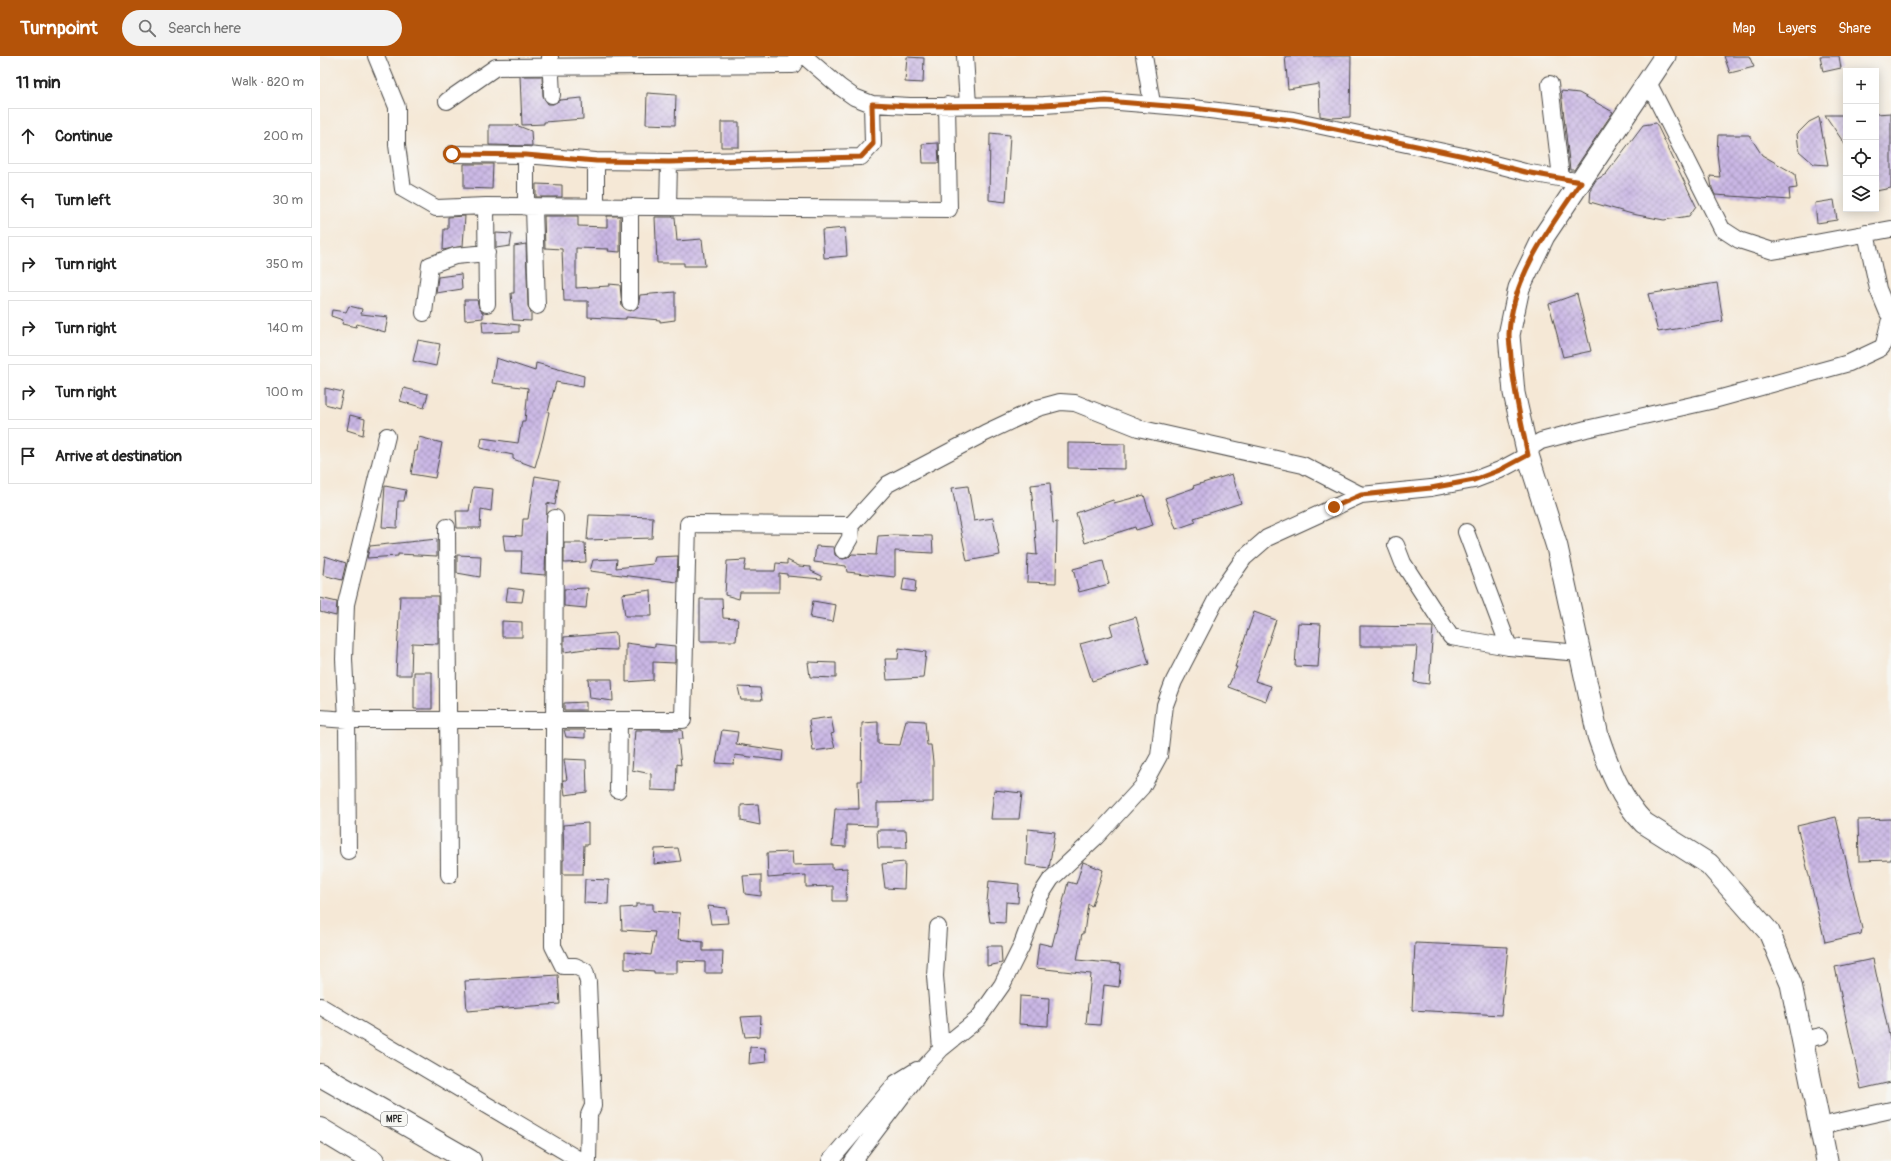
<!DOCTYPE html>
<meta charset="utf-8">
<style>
body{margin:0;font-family:Pangolin,sans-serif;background:#f2f2f2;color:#222}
.controls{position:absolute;right:12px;top:12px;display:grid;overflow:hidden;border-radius:0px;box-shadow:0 2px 10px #0003}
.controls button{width:36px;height:36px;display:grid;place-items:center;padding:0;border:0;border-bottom:1px solid #e0e0e0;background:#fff;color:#222;font:20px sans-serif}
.stop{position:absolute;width:12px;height:12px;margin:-9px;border:3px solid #b45309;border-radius:50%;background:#fff}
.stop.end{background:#b45309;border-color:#fff;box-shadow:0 1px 4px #0008}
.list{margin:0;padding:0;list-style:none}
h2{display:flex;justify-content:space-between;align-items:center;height:52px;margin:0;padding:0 16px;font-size:17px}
h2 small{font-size:13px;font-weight:400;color:#767676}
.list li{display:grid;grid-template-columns:26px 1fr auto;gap:12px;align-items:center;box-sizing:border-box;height:56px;margin:0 8px 8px;padding:0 8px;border:1px solid #e0e0e0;border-radius:0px}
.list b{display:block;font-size:15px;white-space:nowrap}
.list em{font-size:13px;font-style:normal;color:#767676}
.icon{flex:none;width:22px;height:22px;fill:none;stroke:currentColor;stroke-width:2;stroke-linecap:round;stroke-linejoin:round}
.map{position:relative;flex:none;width:1571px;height:1105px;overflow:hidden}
header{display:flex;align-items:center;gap:24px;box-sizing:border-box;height:56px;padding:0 20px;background:#b45309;color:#fff}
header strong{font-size:19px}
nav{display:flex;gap:22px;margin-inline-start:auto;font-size:14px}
.search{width:280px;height:36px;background:#f2f2f2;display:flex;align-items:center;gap:10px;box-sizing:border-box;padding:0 14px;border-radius:22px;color:#767676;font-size:15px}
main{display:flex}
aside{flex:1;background:#fff}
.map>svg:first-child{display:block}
.building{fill:url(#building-cross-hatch)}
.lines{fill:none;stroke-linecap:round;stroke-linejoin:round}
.minor-casing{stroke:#494745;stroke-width:18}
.major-casing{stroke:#494745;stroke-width:23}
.highway-casing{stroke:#494745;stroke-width:24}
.minor{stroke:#fff;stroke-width:16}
.major{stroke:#fff;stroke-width:21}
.highway{stroke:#fff;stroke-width:22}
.route{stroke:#b45309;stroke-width:5}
.labels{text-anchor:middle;stroke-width:3;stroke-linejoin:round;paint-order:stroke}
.shield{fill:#f6f6f2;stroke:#686867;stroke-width:1}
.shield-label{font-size:9px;font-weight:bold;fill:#2b2b2b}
</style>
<header>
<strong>Turnpoint</strong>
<div class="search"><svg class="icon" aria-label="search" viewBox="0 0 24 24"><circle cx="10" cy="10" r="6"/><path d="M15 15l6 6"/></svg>Search here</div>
<nav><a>Map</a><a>Layers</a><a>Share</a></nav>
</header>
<main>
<aside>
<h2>11 min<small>Walk · 820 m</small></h2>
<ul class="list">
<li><svg class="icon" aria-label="ahead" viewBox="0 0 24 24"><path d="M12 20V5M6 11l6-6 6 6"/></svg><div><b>Continue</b></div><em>200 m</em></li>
<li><svg class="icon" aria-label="left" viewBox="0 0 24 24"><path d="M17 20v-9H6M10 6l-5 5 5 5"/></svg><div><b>Turn left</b></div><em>30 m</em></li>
<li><svg class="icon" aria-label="right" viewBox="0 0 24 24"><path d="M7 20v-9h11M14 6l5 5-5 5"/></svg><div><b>Turn right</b></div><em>350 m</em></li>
<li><svg class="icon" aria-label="right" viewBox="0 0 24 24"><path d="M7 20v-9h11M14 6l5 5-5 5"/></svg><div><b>Turn right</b></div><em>140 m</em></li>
<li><svg class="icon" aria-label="right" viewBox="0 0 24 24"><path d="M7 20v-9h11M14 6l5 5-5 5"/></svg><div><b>Turn right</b></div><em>100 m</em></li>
<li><svg class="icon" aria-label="arrive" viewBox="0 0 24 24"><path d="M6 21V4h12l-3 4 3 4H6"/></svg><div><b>Arrive at destination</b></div></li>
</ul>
</aside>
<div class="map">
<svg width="1571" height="1105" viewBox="0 0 1571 1105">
<defs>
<pattern id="building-cross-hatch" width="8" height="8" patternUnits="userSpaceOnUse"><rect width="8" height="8" fill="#cab7e5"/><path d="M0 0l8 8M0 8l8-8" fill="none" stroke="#a495ba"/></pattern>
</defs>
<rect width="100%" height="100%" fill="#f6f6f2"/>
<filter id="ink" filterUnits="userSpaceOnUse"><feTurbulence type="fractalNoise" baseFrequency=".025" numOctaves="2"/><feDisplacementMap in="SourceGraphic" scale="8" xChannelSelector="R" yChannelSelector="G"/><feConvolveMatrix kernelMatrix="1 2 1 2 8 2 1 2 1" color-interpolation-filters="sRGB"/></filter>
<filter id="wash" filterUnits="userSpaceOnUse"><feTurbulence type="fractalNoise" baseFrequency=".012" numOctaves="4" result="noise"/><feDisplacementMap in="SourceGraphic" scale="16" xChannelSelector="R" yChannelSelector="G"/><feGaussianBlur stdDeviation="0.9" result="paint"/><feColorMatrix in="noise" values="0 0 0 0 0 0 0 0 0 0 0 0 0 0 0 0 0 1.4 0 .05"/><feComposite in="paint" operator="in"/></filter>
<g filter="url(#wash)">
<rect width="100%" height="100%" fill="#f5e8d6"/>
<g id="blocks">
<path class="building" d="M965 0H1031L1030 61 1012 62 1000 60 999 28 968 33Z
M1404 0H1429L1434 11 1410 17Z
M1500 0H1519L1521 12 1503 16Z
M587 1 604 2 603 27 585 26Z
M200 20H222L223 40 228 48H233L240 44 262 42 263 63 224 66V68L202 69Z
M1241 35 1259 37 1293 56 1254 114H1250Z
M327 37 356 39 355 69 326 68Z
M1571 57V132L1556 135V58Z
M1505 59H1526V90Z
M1499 61 1508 109 1494 108 1479 95 1477 78 1489 66Z
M401 66H419V91H401Z
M1336 67 1376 150 1369 160 1344 164 1312 158 1270 146 1271 132 1276 124 1286 118 1323 69Z
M169 69H196L211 75 212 90 169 89Z
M670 77 690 79 686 146 669 144Z
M1398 79H1429L1442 99 1475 118 1477 132 1469 133 1470 144 1395 139 1392 132 1390 120 1400 121 1397 98Z
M618 87 619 107H603L602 88Z
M144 108H173L172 133 144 132Z
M216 128 242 129V141H216Z
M1514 144 1517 164 1497 167 1495 147Z
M145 160 143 190 123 194 124 173H128V161Z
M224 160H258V170L287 171V160H300V196L288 195 289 193 256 192V232L289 230V228L300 229 302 250 310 255 318 251 320 239 355 236V264L340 266V264L306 261V263L268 261V245H244L242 193 225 192Z
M335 161H355L357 185 382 183 385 210H364V207H337Z
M525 172 527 200 504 202 502 174Z
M176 177 192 178 190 190 176 192Z
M206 188 208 250 211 257V265L193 264 191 237H194V190Z
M141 218 142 233 116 237 118 221Z
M1397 227 1403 265 1338 276 1328 238Z
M1257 238 1271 295 1243 301 1229 248Z
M144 244H157L159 252 163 257V262L145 264Z
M29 250 42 253 41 258 68 261 65 276 37 268 36 271 22 268 23 264 11 260 12 254 26 256Z
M162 265 199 269V276L163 277Z
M98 284 120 288 116 310 93 305Z
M176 302 215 315 216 307 264 320 263 331 236 326 228 356H229L223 383 215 411 193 403V399L160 392 162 382 198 387 202 365H205L208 332 172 327Z
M5 332 23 336 19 352 5 348Z
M84 332 108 338 104 352 80 345Z
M30 359 45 363 43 379 27 374Z
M99 381 122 387 115 422 91 418 95 395H97Z
M748 387 805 388V413L748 412Z
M912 418 921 447 874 462 876 466 856 473 845 442 874 432 873 430Z
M215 420 239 424 235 449 227 447 225 519 201 517 202 495H185L183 479 202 480 203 463H208Z
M730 427 733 467 737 466 736 527 707 526 708 498 717 499 711 429Z
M65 430 86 434 84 445H78L77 472 62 471Z
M648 430 654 465 673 462 680 499 647 505 632 432Z
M153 431 173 433 171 455 161 453 160 472H137L136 455H149Z
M824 439 833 469 816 474 815 471 765 487 756 457 793 444 794 447Z
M269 459 333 461 332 482 267 484Z
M575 479 612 480 613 497 575 495V521L527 516 526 510 494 506 496 490 514 491 515 499 523 503 528 502 532 498 556 499 558 480Z
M117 483V500L78 498V500L47 502 50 490Z
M244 487H265L266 506 244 507Z
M137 499 161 500 160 521 137 517Z
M5 500 26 507 22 524 3 519Z
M358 500 357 526 270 515 273 504 297 503 296 512 333 508 335 501Z
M426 504 424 515H455L456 507 467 508V504L479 510 491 511V515L502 520V523L467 520V518L459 517V536H420L419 543 405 539 407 505Z
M783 505 789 528 759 536 753 513Z
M584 522 596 524 595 536 582 534Z
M188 532 204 534 202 546 186 545Z
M268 532 266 552 244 550V533Z
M331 534 332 560H305L302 538Z
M80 540H118V588L92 587 91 619H76Z
M0 542 17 546 16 560 0 556Z
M380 543H402L403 562 418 563 416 585H380Z
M493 545 516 549 513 566 490 562Z
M934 556 956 564 935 625 951 630 946 645 908 631 917 611H915Z
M816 561 829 608 772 625 760 588 793 579 790 569Z
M182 565 202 566V581H182Z
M978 567 1001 568 998 611 975 610Z
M1040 570 1113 571 1109 628 1094 626 1097 590H1040Z
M296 577 297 594 265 593 244 596V581Z
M306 587 335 591V588L355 590V607L333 606V624L306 626Z
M579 592 606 596 603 622 567 624 565 603H578Z
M488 606 516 607V622L490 621Z
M94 616H112V653H94Z
M268 623H292L293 645 270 642Z
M418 631 440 632 442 644H421Z
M266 646V654H244V647Z
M511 661 514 677 511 678 515 692 493 695 489 664Z
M586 664 605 665 607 689H611L613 706V746L557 747V770L526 769V791L512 790 515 753H539L538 725H541L542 667 558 666V688L580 689Z
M244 674H265V682L246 681Z
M315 674H362L363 683H358L361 709 357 708 356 735 331 734V718L312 714Z
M402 674 418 676 416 688 463 695 462 705 415 699 414 708 396 707Z
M244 703 266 704 267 736 245 739 243 724H247Z
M674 734 702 737 699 763H671Z
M438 748 440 769 421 765V749Z
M1516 761 1542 873 1541 878 1505 886 1477 770Z
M1571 763V804L1539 805 1538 764Z
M268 767V789H264L263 818H243V804H244L243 769Z
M708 773 735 776 729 812 706 809Z
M557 774H586L587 792H558Z
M358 792 361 805 334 808 335 793Z
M472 796 473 809 512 808V813L527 812 526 845H513V830L486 831V819L448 822 447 797Z
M585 806 584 833 565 832 562 808Z
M763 806 783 814 772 850 768 848 764 877H762L757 904 801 908 799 931 784 929 780 969 766 968 771 918 716 912 719 887 732 890 748 826 756 828Z
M441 819V840L425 838 423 820Z
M265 823 289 824 288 848 264 847Z
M669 825 699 828 698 847 686 846 685 867 670 866 667 846Z
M316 848H333V855L360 857 358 883 383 886V895H403L402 917H385V906L357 905V917H334V915L305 913V896L331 899 335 876 302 874 301 852 316 851Z
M388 850 406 852 408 867 391 868Z
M1095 887 1188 891 1181 959 1092 954Z
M667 890H681L682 907 667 910Z
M1553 903 1571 988V1026L1541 1033 1515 911Z
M238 919 240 948 147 955 145 925Z
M700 940 729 942 728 970 699 968Z
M441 960 440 980 425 981 421 961Z
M430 991 445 992 446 1006 429 1008Z"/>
</g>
</g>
<g filter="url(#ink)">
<use href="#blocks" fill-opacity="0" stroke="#494745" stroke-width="1"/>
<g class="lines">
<defs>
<path id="minor" d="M56 0 77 51V89L83 133 116 152 166 150 629 153 627 49
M484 0 520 31 534 41 552 48 590 50 724 49 786 45 873 52 973 64 1143 100 1205 116 1261 126
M645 0 648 49
M824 0 832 47
M230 1 232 39
M1328 26 1402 173 1419 184 1453 195 1571 173
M1230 28 1241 122
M127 45 176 11 473 9 478 0
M132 98 206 99 276 105 349 106 541 101 553 88 552 48
M206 99V151
M166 150 167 248
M214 151 217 250
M276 151V105
M310 151V246
M348 151 349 106
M1546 177 1558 233 1568 257 1571 259
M104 257 110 209 135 200 167 197
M235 462 233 890 243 910H255L265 915 268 926 273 1050 269 1059 268 1105
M127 471 129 819
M1146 476 1189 591
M1076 489 1083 507 1131 581 1189 591 1260 597
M523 494 530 482 531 469 568 428 665 377 718 352 740 346 755 347 818 372 983 409 1041 439
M0 662 27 664H363L368 468 531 469
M298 734 299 665
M28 795 27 664 24 603 26 548 67 380
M618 871 615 920 621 993
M0 950 261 1105
M1482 984 1501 980
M1500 1073 1513 1067 1571 1054
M510 1105 576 1027 597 1014
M533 1105 601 1015 621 993 658 963 682 929 701 891 720 840 731 823 776 781 822 731 839 700 845 649 854 625 900 536 924 502 947 482 1041 439 1111 432 1154 424 1180 414 1208 399 1213 390 1221 385 1266 373 1390 345 1529 307 1561 292 1564 288 1571 259"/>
<path id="major" d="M1345 0 1224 180 1199 232 1189 279 1194 337 1208 399 1237 491 1278 680C1288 710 1301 744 1324 767L1389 808 1449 876 1471 928 1507 1105"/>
<path id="highway" d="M0 1019 150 1105
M0 1073 53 1105"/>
</defs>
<use href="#minor" class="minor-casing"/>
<use href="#major" class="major-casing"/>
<use href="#highway" class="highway-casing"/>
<use href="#minor" class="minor"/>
<use href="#major" class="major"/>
<use href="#highway" class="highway"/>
</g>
</g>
<g class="lines" filter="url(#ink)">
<path class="route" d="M132 98 206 99 276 105 349 106 541 101 553 88 552 48 590 50 724 49 786 45 873 52 973 64 1144 100 1205 116 1261 126C1230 171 1192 221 1189 278 1189 286 1191 295 1191 303 1194 335 1201 366 1208 399L1180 414 1154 424 1111 432 1041 439 1014 451"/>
</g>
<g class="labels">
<rect class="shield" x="61" y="1056" width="26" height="14" rx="3"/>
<g class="shield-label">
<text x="74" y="1066">MPE</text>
</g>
</g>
</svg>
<div class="controls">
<button>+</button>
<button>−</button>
<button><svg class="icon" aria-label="locate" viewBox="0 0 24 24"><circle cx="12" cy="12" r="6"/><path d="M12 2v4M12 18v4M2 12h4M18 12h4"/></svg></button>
<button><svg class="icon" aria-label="layers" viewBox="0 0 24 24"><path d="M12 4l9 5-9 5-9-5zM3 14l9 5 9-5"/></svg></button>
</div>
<div class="stop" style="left:132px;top:98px"></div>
<div class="stop end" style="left:1014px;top:451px"></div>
</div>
</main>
